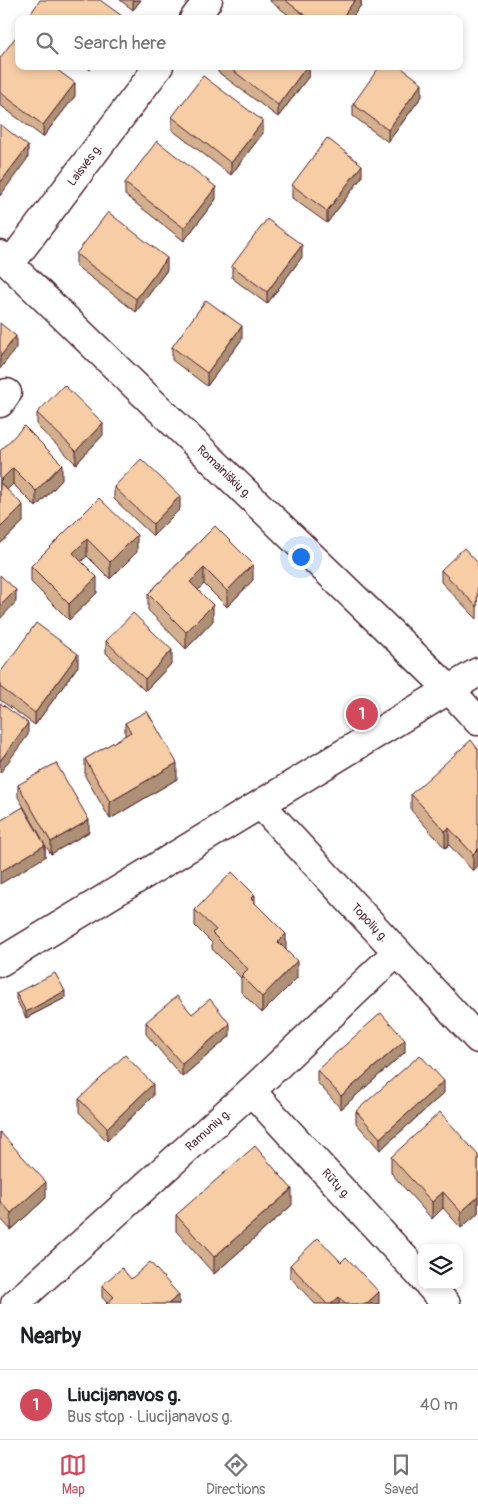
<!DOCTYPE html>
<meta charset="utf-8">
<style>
body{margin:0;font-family:Pangolin,sans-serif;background:#f2f2f2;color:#202124}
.controls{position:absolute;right:15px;bottom:15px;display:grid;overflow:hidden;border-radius:10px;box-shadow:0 2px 8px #0003}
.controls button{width:45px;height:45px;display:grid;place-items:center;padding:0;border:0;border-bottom:1px solid #e0e0e0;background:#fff;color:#202124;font:25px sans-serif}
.you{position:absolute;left:300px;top:556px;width:18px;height:18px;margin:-12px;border:4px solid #fff;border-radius:50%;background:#1a73e8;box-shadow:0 0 0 8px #1a73e833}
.badge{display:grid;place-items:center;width:32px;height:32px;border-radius:50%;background:#d1495b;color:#fff;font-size:16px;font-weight:700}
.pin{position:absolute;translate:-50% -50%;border:2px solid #fff;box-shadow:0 1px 5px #0006}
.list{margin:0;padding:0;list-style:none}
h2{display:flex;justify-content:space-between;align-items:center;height:65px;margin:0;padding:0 20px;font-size:21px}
h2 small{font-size:16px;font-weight:400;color:#757577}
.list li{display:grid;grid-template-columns:32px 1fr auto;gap:15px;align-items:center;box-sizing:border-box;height:70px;padding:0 20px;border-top:1px solid #e0e0e0}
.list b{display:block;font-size:19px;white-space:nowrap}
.list p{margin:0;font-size:16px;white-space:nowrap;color:#757577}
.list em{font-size:16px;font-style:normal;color:#757577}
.icon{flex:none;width:28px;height:28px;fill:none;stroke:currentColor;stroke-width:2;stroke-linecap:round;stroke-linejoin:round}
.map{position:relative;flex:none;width:478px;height:1304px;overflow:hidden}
.search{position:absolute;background:#fff;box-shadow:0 2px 8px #0003;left:15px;right:15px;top:15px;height:55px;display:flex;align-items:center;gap:12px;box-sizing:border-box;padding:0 18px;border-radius:10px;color:#757577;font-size:19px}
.sheet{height:135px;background:#fff}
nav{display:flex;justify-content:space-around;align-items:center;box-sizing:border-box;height:70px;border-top:1px solid #e0e0e0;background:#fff;font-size:14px;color:#757577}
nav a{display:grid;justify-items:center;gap:2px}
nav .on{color:#d1495b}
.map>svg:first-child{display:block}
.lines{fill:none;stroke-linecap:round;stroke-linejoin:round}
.minor-casing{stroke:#4a1f2b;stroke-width:31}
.minor{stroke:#fff;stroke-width:28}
.wall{fill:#d4b08f;stroke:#4a1f2b}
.shaded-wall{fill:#ad9074;stroke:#4a1f2b}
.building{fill:#f7cda6;stroke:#4a1f2b}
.labels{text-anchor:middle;stroke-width:4.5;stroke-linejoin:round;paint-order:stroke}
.street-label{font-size:12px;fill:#4a1f2b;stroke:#fff}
</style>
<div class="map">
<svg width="478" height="1304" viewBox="0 0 478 1304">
<rect width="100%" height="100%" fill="#fff"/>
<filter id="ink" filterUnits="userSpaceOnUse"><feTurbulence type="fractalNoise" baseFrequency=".02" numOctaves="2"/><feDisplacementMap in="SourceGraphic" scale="10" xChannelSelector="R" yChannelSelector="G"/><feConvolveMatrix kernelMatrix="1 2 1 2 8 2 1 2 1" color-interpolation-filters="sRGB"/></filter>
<g filter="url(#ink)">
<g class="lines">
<defs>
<g id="minor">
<path d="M194 19 208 0"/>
<path id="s1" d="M0 255 449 689 478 721"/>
<path id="s2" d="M10 264 159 66"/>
<path d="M0 403 7 393"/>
<path id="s3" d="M261 805 478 1039"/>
<path d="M0 962 478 672"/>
<path id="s4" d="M251 1091 422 1277"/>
<path d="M429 1285 446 1304"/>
<path id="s5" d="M15 1304 251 1091 397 952"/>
</g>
</defs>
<use href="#minor" class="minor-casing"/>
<use href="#minor" class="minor"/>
</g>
<path class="wall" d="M120 0H141L133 10Z
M270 0H361V5L351 19H294L270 1Z
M31 13 122 19H31Z
M0 58 75 96 43 137 0 105Z
M85 66H93L90 70Z
M218 66H309V76L278 117 218 72Z
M422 96 388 142 353 116V104Z
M172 117 263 133 231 175 172 130Z
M362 177 327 223 292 198V185Z
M125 183 216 199 184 241 125 195Z
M76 254 167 270 136 312 76 266Z
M302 257 267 304 232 278V266Z
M242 339 207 386 172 360V347Z
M37 413 103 435 76 464 37 426Z
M0 451 62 480 36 507 13 484 7 490 23 522 0 544Z
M114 487 180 509 153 536 114 499Z
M99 498 137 552 110 579 87 556 81 561 97 593 69 620 31 582V566Z
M215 526 253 580 227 607 204 584 198 590 213 621 186 649 148 610V594Z
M478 563 477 619 441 582V570Z
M106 641 172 663 145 691 106 653Z
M78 666 35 725 0 700V673Z
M125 723 177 779 110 819 85 776V759L125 736Z
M478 749 473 871 449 845 445 848 411 810V794Z
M18 785 89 832 51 854 45 845V857L40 835 18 797Z
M255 904 286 950 297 978 262 1013 241 992V978L212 949V943L195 926V910Z
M16 993 65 998 26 1018 16 999Z
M192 1014 230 1036 182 1077 146 1034V1022Z
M405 1052 341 1109 317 1082V1070Z
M444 1093 380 1150 356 1123V1111Z
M153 1096 107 1141 79 1112V1099Z
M0 1132 46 1198 11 1230 0 1218Z
M478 1155V1213L461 1228 443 1208 432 1219 391 1173V1157Z
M292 1205 214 1274 176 1231V1215Z
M290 1265 379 1304H315L290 1277Z
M131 1279 179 1304 107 1303 102 1297V1285Z"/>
<path class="shaded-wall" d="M133 0H141L133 10Z
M355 0H361V5L351 19H341Z
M307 66H309V76L278 117V105Z
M75 83V96L43 137V125Z
M422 83V96L388 142V130Z
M263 121V133L231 175V163Z
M28 146V158L0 196V183Z
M362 165V177L327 223V211Z
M216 187V199L184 241V228Z
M302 245V257L267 304V292Z
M167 258V270L136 312V299Z
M242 326V339L207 386V373Z
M16 336V348L0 369V357Z
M103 423V435L76 464V451Z
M62 464V480L36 507V491Z
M13 468V484L0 497V481Z
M180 496V509L153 536V524Z
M23 505V522L0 544V528Z
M137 535V552L110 579V562Z
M87 539V556L73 570V553Z
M253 564V580L227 607V591Z
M204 568V584L190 598V582Z
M97 577V593L69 620V604Z
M16 590V602L0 619V606Z
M213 605V621L186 649V632Z
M172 650V663L145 691V679Z
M78 654V666L35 725V713Z
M28 723V735L0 773V761Z
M177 763V779L110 819V802Z
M89 820V832L51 854V842Z
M449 828V845L445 848V831Z
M45 845V857L0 884V872Z
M478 849V866L473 871V854Z
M255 895V911L251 899Z
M286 934V950L278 942Z
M297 961V978L262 1013V997Z
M65 991V998L26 1018V1012Z
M230 1024V1036L182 1077V1064Z
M405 1040V1052L341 1109V1096Z
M444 1081V1093L380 1150V1138Z
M153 1084V1096L107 1141V1128Z
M46 1182V1198L11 1230V1213Z
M292 1189V1205L214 1274V1257Z
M443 1192V1208L432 1219V1202Z
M478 1197V1213L461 1228V1212Z
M379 1292V1304H366Z
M179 1295V1304H168Z
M339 1297V1304H331Z"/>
<path class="building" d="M40 0H100L122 16 120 19H39L31 13Z
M285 0H355L341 19H310Z
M15 38 19 41V66H52L75 83 43 125 0 92V58Z
M227 66H307L278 105Z
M380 66H399L422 83 388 130 353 104Z
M203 76 263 121 231 163 172 117Z
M0 124 28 146 0 183Z
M327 138 362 165 327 211 292 185Z
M157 141 216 187 184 228 125 183Z
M108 212 167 258 136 299 76 254Z
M267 219 302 245 267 292 232 266Z
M206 300 242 326 207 373 172 347Z
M0 323 16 336 0 357Z
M64 385 103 423 76 451 37 413Z
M24 426 62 464 36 491 13 468 0 481V451Z
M141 459 180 496 153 524 114 487Z
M0 483 23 505 0 528Z
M99 498 137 535 110 562 87 539 73 553 97 577 69 604 31 566Z
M215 526 253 564 227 591 204 568 190 582 213 605 186 632 148 594Z
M464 548 478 563 477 607 441 570Z
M0 575 16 590 0 606Z
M133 613 172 650 145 679 106 641Z
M36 623 78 654 35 713 0 687V673Z
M0 703 28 723 0 761Z
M147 711 177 763 110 802 85 759 131 732 125 723Z
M471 740 478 749V849L473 854 449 828 445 831 411 794Z
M56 763 89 820 51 842 18 785Z
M23 807 45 845 0 872V821Z
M232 872 255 895 251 899 286 934 278 942 297 961 262 997 241 976 248 969 212 933 216 930 195 910Z
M55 973 65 991 26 1012 16 993Z
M177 996 192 1014 210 999 230 1024 182 1064 146 1022Z
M381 1013 405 1040 341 1096 317 1070Z
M125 1055 153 1084 107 1128 79 1099Z
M420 1055 444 1081 380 1138 356 1111Z
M440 1112 478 1155V1197L461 1212 443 1192 432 1202 391 1157Z
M0 1132 46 1182 11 1213 0 1201Z
M255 1146 292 1189 214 1257 176 1215Z
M318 1238 341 1262 346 1257 379 1292 366 1304H345L339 1297 331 1304H327L290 1265Z
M150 1262 179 1295 168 1304H106L114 1297 102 1285 122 1268 131 1279Z"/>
</g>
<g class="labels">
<g class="street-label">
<text dy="4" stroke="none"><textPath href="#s2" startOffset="124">Laisvės g.</textPath></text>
<text dy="4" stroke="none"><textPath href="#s1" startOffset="312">Romainiškių g.</textPath></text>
<text dy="4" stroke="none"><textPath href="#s3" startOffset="160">Topolių g.</textPath></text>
<text dy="4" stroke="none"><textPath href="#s5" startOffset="260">Ramunių g.</textPath></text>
<text dy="4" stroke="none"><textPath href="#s4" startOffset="126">Rūtų g.</textPath></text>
</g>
</g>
</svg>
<div class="controls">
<button><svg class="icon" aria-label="layers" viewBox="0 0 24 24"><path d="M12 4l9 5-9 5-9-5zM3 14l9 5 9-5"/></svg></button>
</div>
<div class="you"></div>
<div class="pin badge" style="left:362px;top:714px">1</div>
<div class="search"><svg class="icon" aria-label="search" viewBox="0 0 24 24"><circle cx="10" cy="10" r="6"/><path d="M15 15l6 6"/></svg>Search here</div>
</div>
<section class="sheet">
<h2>Nearby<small></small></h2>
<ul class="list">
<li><span class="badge">1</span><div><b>Liucijanavos g.</b><p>Bus stop · Liucijanavos g.</p></div><em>40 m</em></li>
</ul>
</section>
<nav>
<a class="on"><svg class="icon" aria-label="map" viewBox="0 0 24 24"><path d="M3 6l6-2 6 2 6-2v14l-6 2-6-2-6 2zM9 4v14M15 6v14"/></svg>Map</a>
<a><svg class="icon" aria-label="directions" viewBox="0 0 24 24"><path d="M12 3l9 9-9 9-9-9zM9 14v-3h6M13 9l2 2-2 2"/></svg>Directions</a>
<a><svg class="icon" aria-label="saved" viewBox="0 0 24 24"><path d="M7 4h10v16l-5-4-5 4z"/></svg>Saved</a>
</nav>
